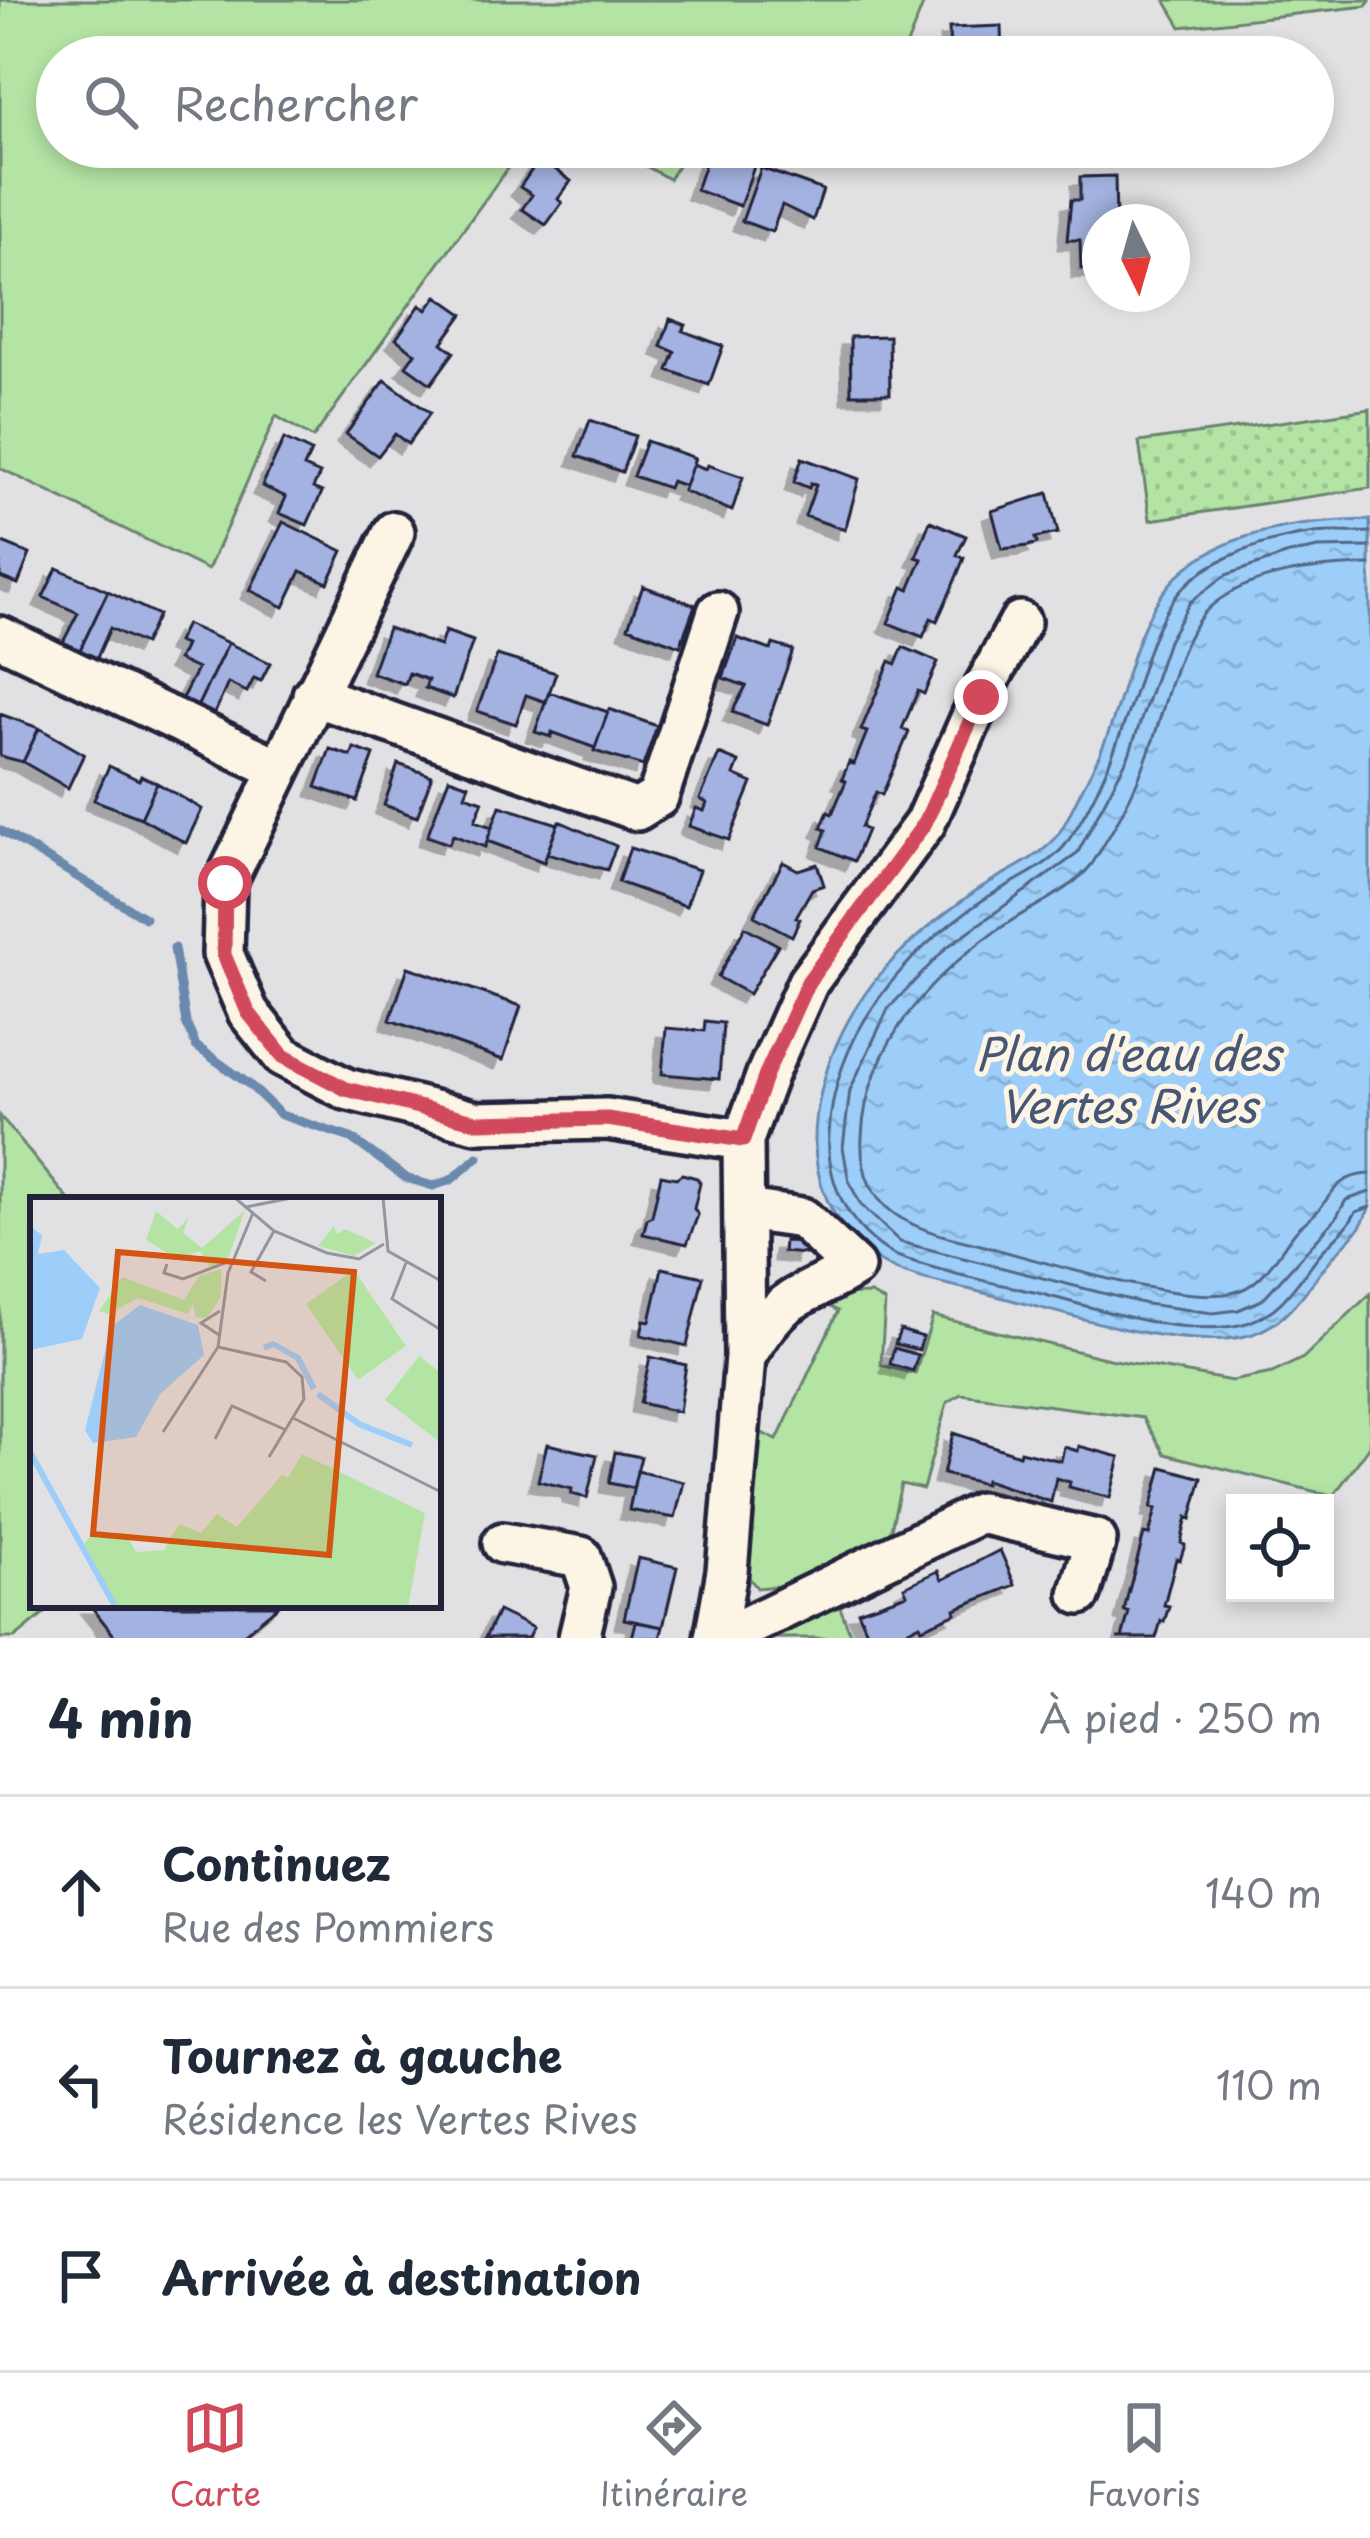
<!DOCTYPE html>
<html lang="fr">
<meta charset="utf-8">
<style>
body{margin:0;font-family:"Playpen Sans",sans-serif;background:#f6f6f7;color:#1f2937}
.controls{position:absolute;right:36px;bottom:36px;display:grid;overflow:hidden;border-radius:0px;box-shadow:0 6px 18px #0003}
.controls button{width:108px;height:108px;display:grid;place-items:center;padding:0;border:0;border-bottom:3px solid #e0e1e3;background:#fff;color:#1f2937;font:60px sans-serif}
.compass{position:absolute;left:1082px;top:204px;width:108px;height:108px;border-radius:50%;background:#fff;box-shadow:0 6px 18px #0003;rotate:175deg}
.stop{position:absolute;width:36px;height:36px;margin:-27px;border:9px solid #d1495b;border-radius:50%;background:#fff}
.stop.end{background:#d1495b;border-color:#fff;box-shadow:0 3px 12px #0008}
.list{margin:0;padding:0;list-style:none}
h2{display:flex;justify-content:space-between;align-items:center;height:156px;margin:0;padding:0 48px;font-size:51px}
h2 small{font-size:39px;font-weight:400;color:#747a83}
.list li{display:grid;grid-template-columns:78px 1fr auto;gap:36px;align-items:center;box-sizing:border-box;height:192px;padding:0 48px;border-top:3px solid #e0e1e3}
.list b{display:block;font-size:45px;white-space:nowrap}
.list p{margin:0;font-size:39px;white-space:nowrap;color:#747a83}
.list em{font-size:39px;font-style:normal;color:#747a83}
.icon{flex:none;width:66px;height:66px;fill:none;stroke:currentColor;stroke-width:2;stroke-linecap:round;stroke-linejoin:round}
.map{position:relative;flex:none;width:1370px;height:1638px;overflow:hidden}
.search{position:absolute;background:#fff;box-shadow:0 6px 18px #0003;left:36px;right:36px;top:36px;height:132px;display:flex;align-items:center;gap:30px;box-sizing:border-box;padding:0 42px;border-radius:66px;color:#747a83;font-size:45px}
.sheet{height:732px;background:#fff}
nav{display:flex;justify-content:space-around;align-items:center;box-sizing:border-box;height:168px;border-top:3px solid #e0e1e3;background:#fff;font-size:33px;color:#747a83}
nav a{display:grid;justify-items:center;gap:6px}
nav .on{color:#d1495b}
.map>svg:first-child{display:block}
.grass{fill:#b4e4a4;stroke:#6b8370;stroke-width:3}
.park{fill:url(#park-dots);stroke:#6b8370;stroke-width:3}
.water{fill:url(#water-ripples);stroke:#6b89ad;stroke-width:3}
.lines{fill:none;stroke-linecap:round;stroke-linejoin:round}
.shore{stroke:#536787;stroke-width:3}
.stream{stroke:#6b89ad;stroke-width:9}
.building{fill:#a3b2e1;stroke:#22223b;stroke-width:3;filter:url(#shadow)}
.minor-casing{stroke:#22223b;stroke-width:48}
.minor{stroke:#fcf5e5;stroke-width:39}
.route{stroke:#d1495b;stroke-width:15}
.labels{text-anchor:middle;stroke-width:10;stroke-linejoin:round;paint-order:stroke}
.water-label{font-size:45px;font-style:italic;fill:#475674;stroke:#fcf5e5}
.inset-river{fill:none;stroke:#9ccef9;stroke-width:6}
.inset-road{fill:none;stroke:#9595a0;stroke-width:3}
.view{fill:#d45411;fill-opacity:0.15;stroke:#d45411;stroke-width:6}
.inset-edge{fill:none;stroke:#22223b;stroke-width:6}
</style>
<div class="map">
<svg width="1370" height="1638" viewBox="0 0 1370 1638">
<defs>
<pattern id="park-dots" width="8" height="8" patternUnits="userSpaceOnUse" patternTransform="scale(3)"><rect width="8" height="8" fill="#b4e4a4"/><path d="M2 2h.1M6 6h.1" fill="none" stroke="#9ac38e" stroke-width="1.8" stroke-linecap="round"/></pattern>
<pattern id="water-ripples" width="26" height="14" patternUnits="userSpaceOnUse" patternTransform="scale(3)"><rect width="26" height="14" fill="#9ccef9"/><path d="M2 4q2-2 4 0t4 0M15 11q2-2 4 0t4 0" fill="none" stroke="#86b1d6"/></pattern>
<filter id="shadow"><feDropShadow dx="-9" dy="9" stdDeviation="0" flood-color="#0004"/></filter>
</defs>
<rect width="100%" height="100%" fill="#e1e1e4"/>
<filter id="ink" filterUnits="userSpaceOnUse"><feTurbulence type="fractalNoise" baseFrequency=".00833" numOctaves="2"/><feDisplacementMap in="SourceGraphic" scale="24" xChannelSelector="R" yChannelSelector="G"/><feConvolveMatrix kernelMatrix="1 2 1 2 8 2 1 2 1" color-interpolation-filters="sRGB"/></filter>
<g filter="url(#ink)">
<path class="grass" d="M0 0H925L902 57H57V147H523L313 438 276 416 208 570 0 468Z
M1165 0H1370V1L1366 6 1181 27Z
M612 147H690L669 179Z
M0 1116 69 1200H33V1605H55L15 1638H0Z
M871 1294 885 1302 881 1365 915 1374 933 1316 1109 1359 1232 1381 1272 1373 1303 1358 1370 1294V1446L1333 1496 1165 1454 1143 1418 961 1394 947 1403 923 1489 901 1484 889 1538 778 1586 757 1588 746 1574 751 1428 777 1440 838 1311 824 1304 837 1295Z
M834 1592 852 1638H750Z"/>
<path class="park" d="M1370 409V488L1150 520 1139 442Z"/>
<path class="water" d="M1370 520V1206C1358 1238 1348 1238 1328 1263 1303 1294 1284 1329 1241 1337 1173 1350 1061 1312 992 1295 958 1286 920 1281 888 1266 860 1252 834 1221 824 1192 800 1129 828 1046 865 994 892 955 932 922 970 895 995 876 1032 863 1054 840 1063 830 1070 813 1076 801 1085 782 1096 764 1104 744 1126 693 1132 629 1169 585 1215 530 1304 521 1370 520Z"/>
<g class="lines">
<path class="shore" d="M1370 532C1352 533 1333 531 1315 533 1270 539 1206 557 1177 595 1154 624 1145 661 1134 695 1117 746 1097 800 1066 844 1048 868 1008 883 983 900 903 954 834 1034 829 1134 826 1185 850 1230 894 1255 940 1272 990 1282 1038 1293 1096 1308 1179 1337 1239 1325 1280 1317 1296 1283 1320 1254 1333 1239 1347 1230 1356 1212L1370 1207
M1370 547 1318 548 1289 554 1226 575 1190 602 1168 641 1129 755 1077 854 947 947 888 1009 850 1090 843 1147 849 1182 861 1205 900 1242 1146 1304 1213 1313 1238 1310 1262 1300 1336 1218 1346 1200 1370 1192
M1370 565C1319 566 1243 572 1205 612 1175 646 1164 715 1147 757 1134 794 1113 831 1092 864 1073 889 1037 904 1011 921 935 970 866 1043 862 1137 858 1212 912 1229 973 1243 1033 1258 1174 1304 1231 1293 1263 1287 1276 1255 1295 1232 1302 1223 1314 1217 1321 1207 1335 1187 1343 1175 1370 1174"/>
<path class="stream" d="M0 830 145 918
M174 948 186 1023 196 1046 250 1085 281 1115 351 1138 406 1178 433 1186 451 1180 478 1157"/>
</g>
<path class="building" d="M1001 26 1002 57H950L949 28Z
M711 147 756 161 740 206 696 190Z
M540 158 571 181 558 199 562 203 546 225 522 209 532 195 520 187Z
M761 168 823 190 813 220 782 205 772 232 742 221Z
M1115 176 1116 222H1100V268L1081 269 1080 240H1067L1071 200H1080V177Z
M437 296 463 314 442 343 454 352 431 384 406 366 415 353 396 339 420 305 427 310Z
M670 319 686 325 683 331 723 346 709 385 668 370 675 352 661 346Z
M889 336 890 394H851L850 337Z
M385 380 430 413 408 444 395 434 378 456 346 434Z
M590 420 635 436 622 472 577 456Z
M284 439 311 452 304 467 320 474 313 488 322 492 307 525 279 513 286 497 262 486Z
M646 441 695 458 685 486 671 481 668 488 633 476Z
M802 458 859 479 845 530 805 516 816 485 811 483 809 488 794 482Z
M693 464 706 469 708 465 743 477 732 511 683 491Z
M1048 493 1058 533 1035 538 1037 543 1028 546 1002 549 992 511Z
M930 521 966 536 957 555 964 558 951 590 937 621 931 618 923 637 888 623 903 587 909 590 922 559 916 557Z
M283 522 343 551 328 583 301 571 284 607 250 590Z
M0 542 30 554 18 584 0 577Z
M57 568 108 591 79 652 62 644 78 613 43 597Z
M643 586 695 605 680 646 628 627Z
M108 591 158 615 144 644 110 628 96 660 79 652Z
M186 624 228 643 197 707 181 700 197 669 178 660 185 645 177 642Z
M388 628 440 646 445 631 473 641 453 698 425 688 428 680 409 673 405 684 372 673Z
M737 638 771 650 773 644 793 650 767 725 732 712 746 686 723 678Z
M228 643 270 663 261 681 254 678 247 692 228 683 214 715 197 707Z
M903 647 938 662 924 694 918 691 902 729 909 732 882 795 876 792 861 827 867 830 854 861 820 847 826 830 821 828 828 812 832 814 846 781 842 779 849 762 854 764 867 732 861 730 890 661 896 664Z
M497 655 556 673 546 702 526 695 516 724 477 711Z
M549 692 608 712 595 748 552 732 551 737 535 732Z
M609 709 657 726 643 766 594 751Z
M0 714 39 728 23 762 0 756Z
M39 728 84 754 68 788 23 762Z
M354 748 374 755 357 801 316 787 330 749 351 756Z
M719 754 739 762 734 775 752 783 729 840 689 826 696 808 704 811 707 803 700 799Z
M398 764 432 776 417 817 384 805Z
M109 766 139 780 141 776 157 783 141 818 94 800Z
M449 778 469 785 465 795 483 801 475 821 492 827 485 847 453 835 449 844 427 836Z
M157 783 202 809 186 843 141 818Z
M500 806 558 824 544 862 487 841Z
M559 821 616 846 607 870 547 853Z
M630 848 699 870 686 906 618 882Z
M783 862 798 870 817 864 824 885 812 889 796 917 800 919 792 936 754 916Z
M745 927 778 945 749 994 718 977Z
M408 967 521 1006 503 1060 390 1020Z
M705 1021 723 1023 719 1079 662 1074 666 1028 704 1031Z
M682 1174 697 1178 700 1183 694 1209 698 1215 687 1244 643 1234 647 1219 652 1216 661 1175 676 1178Z
M784 1241 805 1242V1254L783 1252Z
M662 1268 703 1277 687 1346 641 1335 644 1320 650 1321Z
M900 1330 923 1337 919 1350 895 1344Z
M894 1348 918 1355 913 1371 890 1364Z
M650 1357 686 1365 679 1412 640 1403Z
M953 1433 1019 1455 1020 1451 1061 1461 1064 1447 1078 1451 1079 1446 1120 1457 1110 1498 1069 1487 1070 1482 1056 1478 1051 1502 985 1480 984 1484 943 1474Z
M547 1444 597 1455 587 1498 571 1494 572 1489 538 1481Z
M615 1452 641 1457 633 1488 609 1483Z
M1162 1467 1202 1478 1191 1519 1187 1517 1181 1543 1185 1545 1180 1560 1176 1559 1164 1605 1169 1606 1164 1622 1161 1621 1156 1638H1117H1122L1129 1612 1124 1611 1128 1594 1144 1534 1149 1535 1156 1509 1151 1508Z
M637 1471 684 1482 675 1518 629 1510Z
M1000 1550 1015 1585 955 1609 956 1613 922 1628 920 1624 893 1638H870L858 1611 907 1594 904 1587 938 1571 942 1580Z
M638 1558 677 1567 663 1627 624 1619Z
M90 1605H279L239 1638H116Z
M498 1611 533 1628 528 1638H485Z
M636 1622 663 1627 660 1638H632Z"/>
<g class="lines">
<defs>
<path id="minor" d="M394 532 225 883 223 954 248 1012 283 1056 346 1089 477 1122 607 1119 743 1140
M0 637 279 769
M313 695 637 810 658 797 718 612
M745 1357C758 1336 772 1312 794 1299 814 1287 835 1280 854 1267L802 1218 745 1210
M503 1543 581 1557 591 1587 579 1638
M715 1638 727 1571 745 1357 743 1140 768 1072 808 982 925 823 987 683 1020 622
M723 1638 980 1513 1096 1540 1080 1594"/>
</defs>
<use href="#minor" class="minor-casing"/>
<use href="#minor" class="minor"/>
</g>
</g>
<g class="lines" filter="url(#ink)">
<path class="route" d="M225 883 224 955 248 1012 283 1056 346 1089 478 1122 607 1119 743 1140 767 1072 808 982 925 823 981 697"/>
</g>
<g class="labels">
<g class="water-label">
<text x="1128" y="1071">Plan d'eau des<tspan x="1128" dy="52">Vertes Rives</tspan></text>
</g>
</g>
<g transform="translate(30 1197)">
<rect width="411" height="411" fill="#e1e1e4"/>
<path d="M215 13 199 59 180 71 170 54 147 62 116 43 126 14 148 32 159 20 153 36 172 51ZM304 29 307 37 315 32 346 46 324 59 288 49ZM191 72V100L177 121 166 120 163 107 158 117 108 101 78 117 69 114 92 80 154 103 169 79ZM324 73 376 149 328 183 276 107ZM389 159 411 176V246L355 203ZM272 257 395 316 378 411H86L54 346 64 336H96L106 355 134 353 149 327 171 336 187 317 207 330 252 278 258 281Z" fill="#b4e4a4"/>
<path d="M0 29 12 38 8 57 34 53 70 91 52 142 0 153ZM110 108 168 128 174 158 130 197 106 240 63 246 55 233 81 130Z" fill="#9ccef9"/>
<path class="inset-river" d="M234 151 243 147 268 161 284 192M288 197 329 227 382 248M0 255 86 411"/>
<path class="inset-road" d="M204 0 244 34 297 56 329 62 354 47M353 0 358 54 411 84M216 10 266 0M376 66 362 102 411 133M137 67 134 76 153 82 200 64M236 84 221 75 244 34M189 138 171 126 190 114M188 150 256 165 272 180 274 202 239 260M263 221 411 295M133 235 188 150 198 76 223 16M185 242 202 209 256 233"/>
<path class="view" d="M88 55 324 75 299 358 63 337Z"/>
<rect width="411" height="411" class="inset-edge"/>
</g>
</svg>
<div class="controls">
<button><svg class="icon" aria-label="locate" viewBox="0 0 24 24"><circle cx="12" cy="12" r="6"/><path d="M12 2v4M12 18v4M2 12h4M18 12h4"/></svg></button>
</div>
<svg class="compass" viewBox="-18 -18 36 36"><path d="M0-13l5 13h-10z" fill="#e53935"/><path d="M0 13l5-13h-10z" fill="#747a83"/></svg>
<div class="stop" style="left:225px;top:883px"></div>
<div class="stop end" style="left:981px;top:697px"></div>
<div class="search"><svg class="icon" aria-label="search" viewBox="0 0 24 24"><circle cx="10" cy="10" r="6"/><path d="M15 15l6 6"/></svg>Rechercher</div>
</div>
<section class="sheet">
<h2>4 min<small>À pied · 250 m</small></h2>
<ul class="list">
<li><svg class="icon" aria-label="ahead" viewBox="0 0 24 24"><path d="M12 20V5M6 11l6-6 6 6"/></svg><div><b>Continuez</b><p>Rue des Pommiers</p></div><em>140 m</em></li>
<li><svg class="icon" aria-label="left" viewBox="0 0 24 24"><path d="M17 20v-9H6M10 6l-5 5 5 5"/></svg><div><b>Tournez à gauche</b><p>Résidence les Vertes Rives</p></div><em>110 m</em></li>
<li><svg class="icon" aria-label="arrive" viewBox="0 0 24 24"><path d="M6 21V4h12l-3 4 3 4H6"/></svg><div><b>Arrivée à destination</b></div></li>
</ul>
</section>
<nav>
<a class="on"><svg class="icon" aria-label="map" viewBox="0 0 24 24"><path d="M3 6l6-2 6 2 6-2v14l-6 2-6-2-6 2zM9 4v14M15 6v14"/></svg>Carte</a>
<a><svg class="icon" aria-label="directions" viewBox="0 0 24 24"><path d="M12 3l9 9-9 9-9-9zM9 14v-3h6M13 9l2 2-2 2"/></svg>Itinéraire</a>
<a><svg class="icon" aria-label="saved" viewBox="0 0 24 24"><path d="M7 4h10v16l-5-4-5 4z"/></svg>Favoris</a>
</nav>
